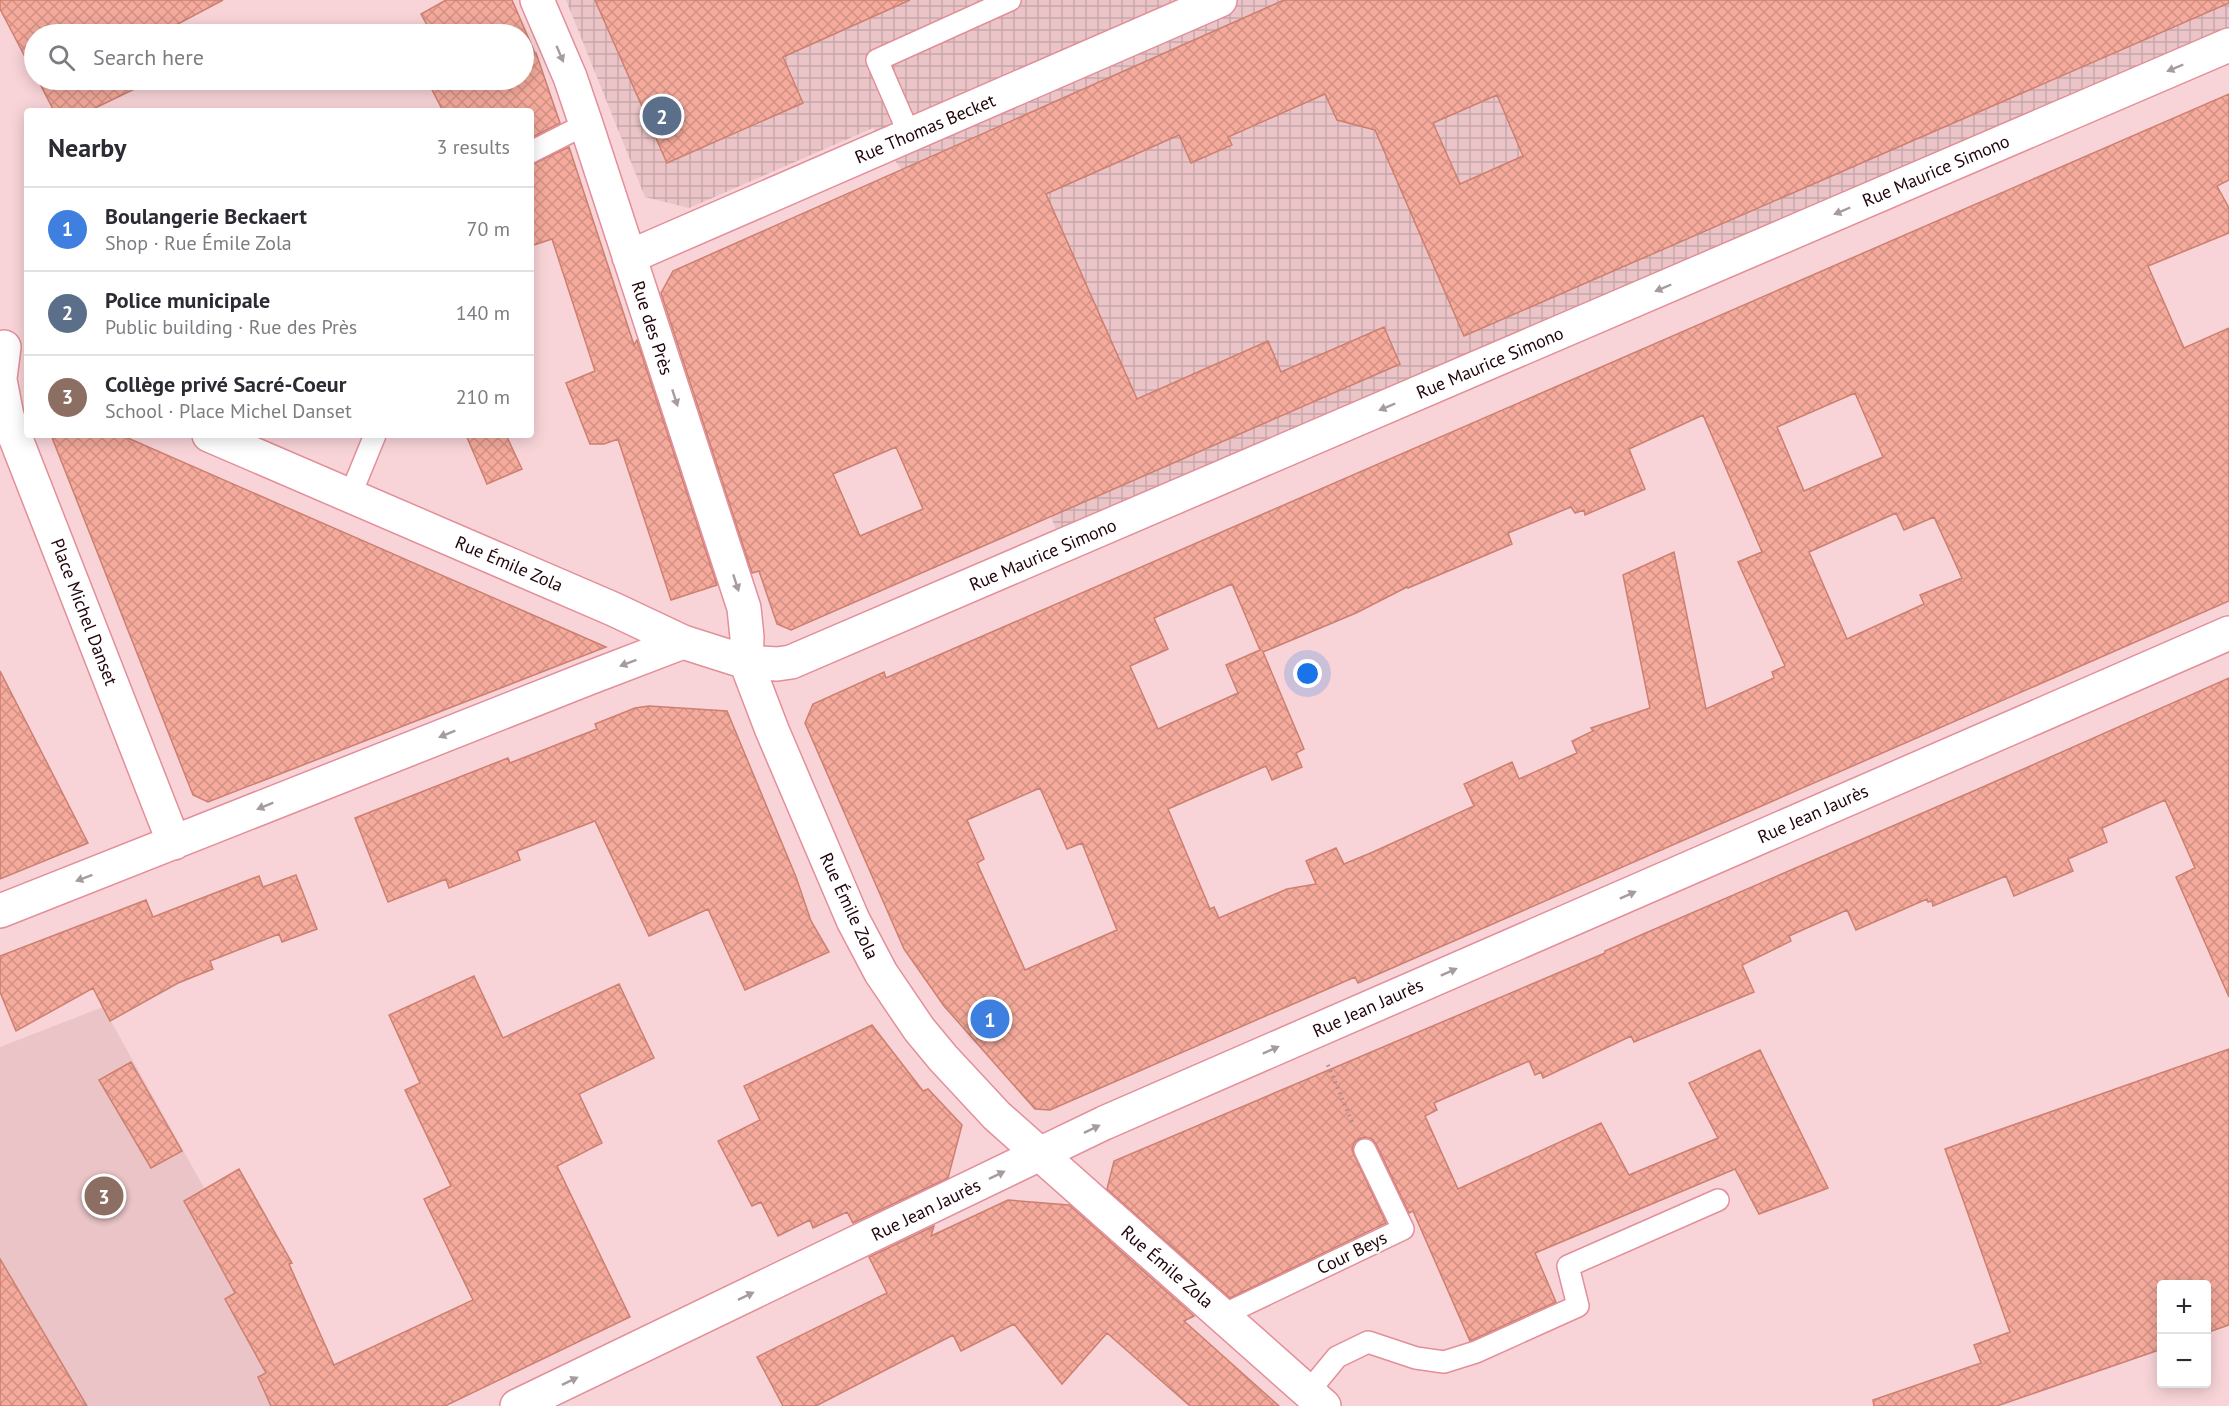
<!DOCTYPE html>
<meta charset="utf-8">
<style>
body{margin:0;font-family:"PT Sans",sans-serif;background:#f2f2f3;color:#2b2b33}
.controls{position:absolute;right:18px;bottom:18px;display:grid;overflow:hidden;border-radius:6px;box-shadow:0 3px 15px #0003}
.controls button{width:54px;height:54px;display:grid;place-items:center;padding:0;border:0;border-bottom:2px solid #e1e1e2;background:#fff;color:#2b2b33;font:30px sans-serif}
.you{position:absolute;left:1308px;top:674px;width:21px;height:21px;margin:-15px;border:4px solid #fff;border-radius:50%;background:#1a73e8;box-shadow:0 0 0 9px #1a73e833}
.badge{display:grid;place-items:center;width:39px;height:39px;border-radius:50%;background:#7c3aed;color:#fff;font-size:20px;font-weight:700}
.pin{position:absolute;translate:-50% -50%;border:3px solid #fff;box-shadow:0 2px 6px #0006}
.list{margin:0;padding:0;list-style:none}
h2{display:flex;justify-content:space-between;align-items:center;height:78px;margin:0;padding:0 24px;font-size:26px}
h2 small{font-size:20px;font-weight:400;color:#7c7c81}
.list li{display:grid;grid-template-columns:39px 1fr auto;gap:18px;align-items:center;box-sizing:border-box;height:84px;padding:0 24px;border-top:2px solid #e1e1e2}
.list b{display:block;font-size:22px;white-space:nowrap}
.list p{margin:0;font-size:20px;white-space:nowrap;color:#7c7c81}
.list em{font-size:20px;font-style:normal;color:#7c7c81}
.icon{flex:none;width:33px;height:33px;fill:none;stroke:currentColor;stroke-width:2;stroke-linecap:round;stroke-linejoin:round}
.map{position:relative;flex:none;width:2229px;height:1406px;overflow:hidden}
.search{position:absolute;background:#fff;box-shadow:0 3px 15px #0003;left:24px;top:24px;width:510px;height:66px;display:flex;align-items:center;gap:15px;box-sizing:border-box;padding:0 21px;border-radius:33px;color:#7c7c81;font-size:22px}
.panel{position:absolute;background:#fff;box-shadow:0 3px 15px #0003;left:24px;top:108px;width:510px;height:330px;border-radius:6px}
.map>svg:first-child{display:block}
.built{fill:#eac4c7}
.industrial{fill:url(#industrial-grid)}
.building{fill:url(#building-cross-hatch);stroke:#cd7f70;stroke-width:1.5;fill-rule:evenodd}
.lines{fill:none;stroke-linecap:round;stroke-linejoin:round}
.lane-casing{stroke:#e28f9a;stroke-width:24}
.street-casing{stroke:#e28f9a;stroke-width:36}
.path{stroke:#ac8a8f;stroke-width:4;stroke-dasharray:1.5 4.5;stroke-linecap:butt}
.lane{stroke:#fff;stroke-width:21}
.street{stroke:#fff;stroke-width:33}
.oneway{fill:#a69b9d}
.labels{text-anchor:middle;stroke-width:4.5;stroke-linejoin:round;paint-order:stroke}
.street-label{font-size:18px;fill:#200409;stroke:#fff}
</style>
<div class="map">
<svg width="2229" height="1406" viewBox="0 0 2229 1406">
<defs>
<pattern id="industrial-grid" width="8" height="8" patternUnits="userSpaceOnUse" patternTransform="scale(1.5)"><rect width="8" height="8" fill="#eac4c7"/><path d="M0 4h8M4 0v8" fill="none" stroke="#c8a7aa"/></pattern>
<pattern id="building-cross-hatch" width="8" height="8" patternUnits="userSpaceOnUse" patternTransform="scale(1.5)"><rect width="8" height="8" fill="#f5aa9c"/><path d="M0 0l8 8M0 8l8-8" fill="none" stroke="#d29185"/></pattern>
</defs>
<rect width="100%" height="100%" fill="#f8d4d8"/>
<path class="built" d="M103 1007 326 1406H0V1047Z"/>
<path class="industrial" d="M566 0H2229V28L1056 529 901 169 873 128 689 208 645 197Z"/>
<path class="building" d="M0 0H223L159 34H34V74L0 9Z
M446 0H512L535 53H536L560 123 531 138V111H443L427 80H524V34H410L427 25 421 14Z
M595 0H910L783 57 803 103 667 163Z
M1284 0H2229V3L1464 336 1375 130 1337 120 1325 94 1228 137 1232 145 1191 163 1179 135 1046 194 1137 399 1268 341 1281 372 1384 327 1400 364 791 630 777 624 759 571 752 573 661 293 673 271ZM1497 95 1523 156 1460 184 1433 123ZM896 447 923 509 860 536 833 474Z
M38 80H153L89 111H54Z
M2229 94V180L2217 186 2229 208V233L2148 266 2184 348 2229 328V601L1358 983 1355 977 1050 1110 1035 1109 944 1006 904 949 805 723 813 704 884 672 886 678ZM1855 393 1883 457 1804 491 1777 427ZM1703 415 1762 552 1738 562 1785 666 1772 672 1774 678 1706 709 1674 552 1623 575 1650 708 1591 728 1593 731 1572 741 1577 753 1519 779 1512 762 1464 784 1474 806 1373 852 1344 864 1336 848 1306 861 1316 884 1287 889 1219 918 1214 907 1210 909 1168 809 1266 766 1272 780 1302 767 1296 753 1304 749 1263 652 1356 613 1407 587 1408 588 1512 544 1508 533 1571 507 1575 513 1584 510 1585 515 1645 489 1629 449ZM1896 513 1904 530 1934 517 1962 578 1920 595 1924 604 1847 639 1809 552ZM1232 584 1260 650 1226 665 1238 693 1158 729 1130 666 1168 649 1154 618ZM1040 788 1067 849 1082 843 1117 930 1025 970 977 863 984 859 967 820Z
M569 147 634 345 637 340 717 585 671 600 618 439 604 444H590L566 383 595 371 552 239 531 246V165Z
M51 435H121L606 647 208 802 193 795Z
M466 435H506L522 469 487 484Z
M0 671 88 843 0 879Z
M2229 678V997L2176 877 2195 868 2165 800 2102 828 2107 842 2068 859 2073 871 2014 896 2006 876 1933 906 1932 901 1928 902 1927 899 1856 930 1847 910 1789 936 1791 941 1742 965 1754 992 1634 1042 1631 1036 1543 1078 1541 1072 1535 1075 1529 1061 1434 1103 1437 1110 1425 1116 1458 1189 1601 1123 1629 1175 1718 1138 1689 1083 1760 1050 1828 1188 1759 1214 1735 1169 1535 1253 1556 1302 1470 1341 1413 1211 1409 1213 1376 1144 1372 1139 1365 1137 1359 1139 1354 1143 1352 1150 1386 1223 1230 1298 1107 1189 1114 1161 1605 953V951L1641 935 1985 786Z
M649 706 727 711 796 877 811 921 829 952 745 990 708 909 649 936 595 821 517 851 520 860 449 888 446 879 388 902 355 818 508 758 510 763 597 729 595 724 635 708Z
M296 875 317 929 282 942 279 934 210 961 213 969 178 983 110 1021 93 988 16 1031 0 992V956L146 900 153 917 259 876 263 887Z
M474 976 503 1038 619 984 654 1058 579 1094 602 1143 557 1166 630 1317 445 1406H271L258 1377 266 1373 225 1299 235 1293 184 1201 239 1169 292 1263 289 1264 334 1365 473 1300 424 1199 451 1186 405 1090 420 1083 389 1015Z
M872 1025 923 1091 928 1089 962 1125 948 1178 853 1223 847 1212 813 1228 810 1220 778 1236 761 1202 752 1206 718 1141 760 1120 744 1086Z
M2229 1049V1325L2206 1333V1284H2162V1349L1997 1406H1874L1873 1400 1981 1363 1974 1345 2010 1332 1945 1149Z
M131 1062 182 1151 151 1168 99 1080Z
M1008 1200 1069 1205 1194 1316 1184 1321 1279 1406H1190L1107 1333 1062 1384 1014 1324 961 1351 953 1335 816 1406H783L757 1357 887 1293 869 1257 934 1226 931 1236Z
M0 1259 87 1406H0Z"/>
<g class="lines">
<defs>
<path id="lane" d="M910 136 877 60 1010 0
M531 152 586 124
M350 496 375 435
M1223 1315 1403 1229 1365 1150
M1309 1391 1337 1357 1368 1342 1416 1358 1444 1362 1476 1352 1578 1306 1568 1266 1718 1200"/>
<path id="street" d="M537 0 570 77 586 124 744 608 747 637 746 662 772 730 853 920 881 973 919 1029 943 1058 997 1116 1324 1406
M629 257 1220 0
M0 378 4 347
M0 380 7 416 174 843
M209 435 613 609 683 642 746 662 777 664 791 662 2229 45
M0 911 589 678 683 642
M517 1406 1104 1123 2229 633"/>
</defs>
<use href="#lane" class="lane-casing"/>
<use href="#street" class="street-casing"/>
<path class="path" d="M1328 1065 1352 1122"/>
<use href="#lane" class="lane"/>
<use href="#street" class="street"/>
</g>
<defs><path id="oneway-solid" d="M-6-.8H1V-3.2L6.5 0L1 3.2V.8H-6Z" transform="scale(1.5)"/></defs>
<g class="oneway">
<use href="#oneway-solid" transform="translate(560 54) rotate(67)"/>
<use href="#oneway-solid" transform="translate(2175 68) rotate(157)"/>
<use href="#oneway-solid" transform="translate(1842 211) rotate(157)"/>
<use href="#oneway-solid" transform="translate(1663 288) rotate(157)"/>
<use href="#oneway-solid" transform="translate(675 398) rotate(72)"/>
<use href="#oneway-solid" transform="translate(1387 407) rotate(157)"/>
<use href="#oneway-solid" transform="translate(736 583) rotate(72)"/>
<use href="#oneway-solid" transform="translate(628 663) rotate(159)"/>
<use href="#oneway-solid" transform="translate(447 734) rotate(158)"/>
<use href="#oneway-solid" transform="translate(265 806) rotate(158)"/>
<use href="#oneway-solid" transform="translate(84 878) rotate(159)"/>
<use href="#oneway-solid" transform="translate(1628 895) rotate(-24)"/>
<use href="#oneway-solid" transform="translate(1449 972) rotate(-24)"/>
<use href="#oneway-solid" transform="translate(1271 1050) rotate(-24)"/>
<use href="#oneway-solid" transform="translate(1092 1129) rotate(-26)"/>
<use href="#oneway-solid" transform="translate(997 1175) rotate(-26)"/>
<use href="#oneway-solid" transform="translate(746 1296) rotate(-26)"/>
<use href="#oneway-solid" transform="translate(570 1381) rotate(-26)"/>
</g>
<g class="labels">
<g class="street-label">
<text transform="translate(925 129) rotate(-23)" y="6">Rue Thomas Becket</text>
<text transform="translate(1936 171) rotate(-23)" y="6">Rue Maurice Simono</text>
<text transform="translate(652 328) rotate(72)" y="6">Rue des Près</text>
<text transform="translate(1490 363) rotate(-23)" y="6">Rue Maurice Simono</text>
<text transform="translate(1043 555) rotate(-23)" y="6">Rue Maurice Simono</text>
<text transform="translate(509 564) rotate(23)" y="6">Rue Émile Zola</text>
<text transform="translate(84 612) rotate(69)" y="6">Place Michel Danset</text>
<text transform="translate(1813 814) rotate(-24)" y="6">Rue Jean Jaurès</text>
<text transform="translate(849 906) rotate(65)" y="6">Rue Émile Zola</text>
<text transform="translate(1368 1008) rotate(-24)" y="6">Rue Jean Jaurès</text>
<text transform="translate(926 1210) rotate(-26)" y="6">Rue Jean Jaurès</text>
<text transform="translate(1352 1253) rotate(-26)" y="6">Cour Beys</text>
<text transform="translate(1167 1267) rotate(41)" y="6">Rue Émile Zola</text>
</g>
</g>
</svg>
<div class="controls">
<button>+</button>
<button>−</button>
</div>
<div class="you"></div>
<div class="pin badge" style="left:990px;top:1019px;background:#3f7fe0">1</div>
<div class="pin badge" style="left:662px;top:116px;background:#5c6f8a">2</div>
<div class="pin badge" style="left:104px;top:1196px;background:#8d6e63">3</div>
<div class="search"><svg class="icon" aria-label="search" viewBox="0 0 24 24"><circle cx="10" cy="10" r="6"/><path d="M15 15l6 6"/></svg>Search here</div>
<section class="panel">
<h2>Nearby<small>3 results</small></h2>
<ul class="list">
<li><span class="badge" style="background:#3f7fe0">1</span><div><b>Boulangerie Beckaert</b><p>Shop · Rue Émile Zola</p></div><em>70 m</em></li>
<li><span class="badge" style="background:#5c6f8a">2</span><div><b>Police municipale</b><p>Public building · Rue des Près</p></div><em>140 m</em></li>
<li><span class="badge" style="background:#8d6e63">3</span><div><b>Collège privé Sacré-Coeur</b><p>School · Place Michel Danset</p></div><em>210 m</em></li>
</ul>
</section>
</div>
